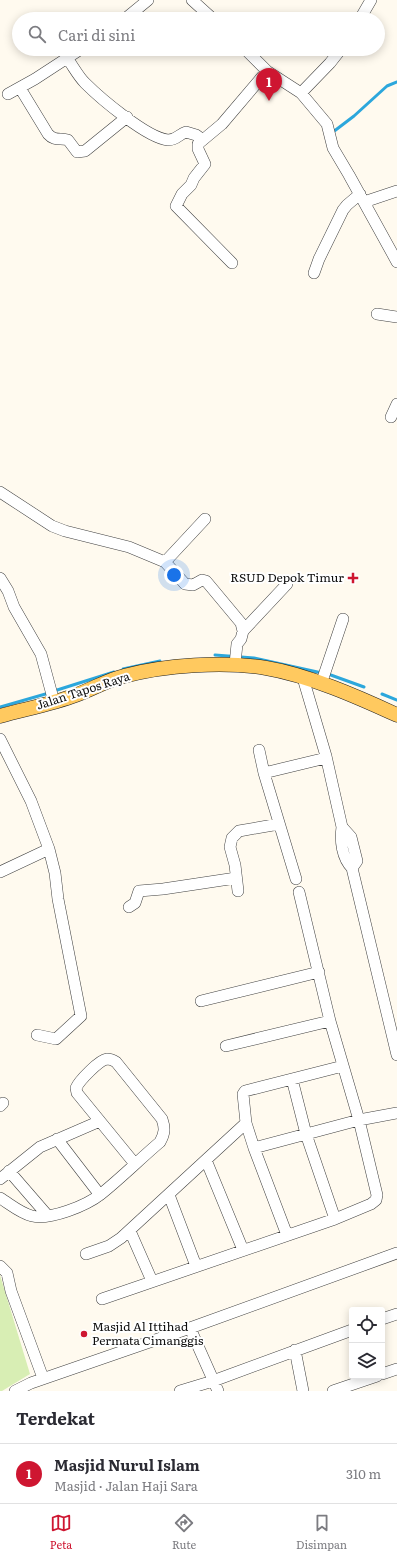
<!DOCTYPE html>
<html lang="id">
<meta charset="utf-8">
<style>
body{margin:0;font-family:Literata,serif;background:#f7f7f7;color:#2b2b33}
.controls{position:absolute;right:12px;bottom:12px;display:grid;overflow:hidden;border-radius:4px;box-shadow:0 2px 10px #0003}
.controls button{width:36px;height:36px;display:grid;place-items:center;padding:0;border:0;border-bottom:1px solid #e1e1e2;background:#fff;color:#2b2b33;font:20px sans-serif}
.you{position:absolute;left:174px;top:575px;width:14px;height:14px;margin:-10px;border:3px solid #fff;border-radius:50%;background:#1a73e8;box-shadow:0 0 0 6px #1a73e833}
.badge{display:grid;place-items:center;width:26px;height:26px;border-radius:50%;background:#ce1631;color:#fff;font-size:13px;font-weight:700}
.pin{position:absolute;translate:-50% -33px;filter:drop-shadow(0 1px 2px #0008)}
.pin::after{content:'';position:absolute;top:21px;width:14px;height:12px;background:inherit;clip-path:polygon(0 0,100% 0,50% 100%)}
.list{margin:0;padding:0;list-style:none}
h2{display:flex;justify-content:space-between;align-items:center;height:52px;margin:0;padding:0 16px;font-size:17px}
h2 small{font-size:13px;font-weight:400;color:#7c7c81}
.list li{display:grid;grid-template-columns:26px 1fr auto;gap:12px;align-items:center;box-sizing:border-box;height:60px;padding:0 16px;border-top:1px solid #e1e1e2}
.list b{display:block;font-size:15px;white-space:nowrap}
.list p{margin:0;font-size:13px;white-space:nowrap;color:#7c7c81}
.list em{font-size:13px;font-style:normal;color:#7c7c81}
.icon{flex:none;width:22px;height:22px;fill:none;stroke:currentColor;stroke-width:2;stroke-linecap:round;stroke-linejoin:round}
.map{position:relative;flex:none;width:397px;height:1391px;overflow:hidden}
.search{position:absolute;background:#fff;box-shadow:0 2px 10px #0003;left:12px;right:12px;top:12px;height:44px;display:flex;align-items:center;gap:10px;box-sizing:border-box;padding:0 14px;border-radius:22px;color:#7c7c81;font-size:15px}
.sheet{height:112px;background:#fff}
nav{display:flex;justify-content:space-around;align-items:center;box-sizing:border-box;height:56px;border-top:1px solid #e1e1e2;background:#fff;font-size:11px;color:#7c7c81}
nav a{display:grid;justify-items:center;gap:2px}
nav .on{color:#ce1631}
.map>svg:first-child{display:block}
.green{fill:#d8eeb4}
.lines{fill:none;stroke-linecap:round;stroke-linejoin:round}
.stream{stroke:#2ca7dc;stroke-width:3}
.minor-casing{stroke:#414141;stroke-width:12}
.major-casing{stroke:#1f1f1f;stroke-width:15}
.minor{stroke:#fff;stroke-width:11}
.major{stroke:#ffc95f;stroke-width:14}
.poi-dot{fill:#ce1631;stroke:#fff;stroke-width:1.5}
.labels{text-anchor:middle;stroke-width:4;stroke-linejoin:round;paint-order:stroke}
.poi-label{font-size:12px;fill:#0e0e0e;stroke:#fff;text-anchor:end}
.street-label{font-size:12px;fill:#0e0e0e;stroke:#fff}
</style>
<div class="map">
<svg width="397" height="1391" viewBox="0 0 397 1391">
<rect width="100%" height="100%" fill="#fffaef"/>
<path class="green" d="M0 1275 30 1374 2 1391H0Z"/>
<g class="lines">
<path class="stream" d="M333 132 354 116 387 86 397 82
M215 655 254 658 322 673
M123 669 160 661
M328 674 364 687
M54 691 114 672
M382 694 397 700
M0 707 49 693"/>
<defs>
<path id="minor" d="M192 0 213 19
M125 19 148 0
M360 19 371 0
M245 49 267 71 301 93
M341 49 330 63 301 93 327 124 333 148 349 175 397 262
M67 58C73 66 78 76 85 83 100 98 147 138 168 140 177 140 179 134 186 132L196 135 203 140
M20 88 48 134C54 141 60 138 68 140L77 152 85 151 127 117
M8 94 35 79 81 49
M364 202 397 191
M232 263 176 206 182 194 191 185 194 178 205 164 198 149V144L222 124 267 71
M314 273 319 259 343 210 347 205 360 194
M377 314 397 317
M391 417 397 404
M0 492 52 526 65 531 129 547 165 562 185 584 193 585 202 580 206 581 241 623 243 631
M165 562 205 519
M0 578 8 591 14 607 41 654 54 702
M235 664 237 644 241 639 243 631 287 584
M303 678 326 756 342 827C340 841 342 858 352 868L397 1055
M321 684 343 619
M0 739 31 801 49 849 55 873 58 899 81 1016 56 1039 37 1035
M259 750 264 773 296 879
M264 773 326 758
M342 827 351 837 357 861 352 868
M0 872 49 849
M238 891 235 865 230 847 232 838 239 831 279 824
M129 907 135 903 139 891 163 889 236 878
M201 1001 319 972
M226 1046 330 1021
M292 1079 306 1134 335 1219
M0 1106 3 1103
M57 1139 100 1195
M254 1148 359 1120 397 1113
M206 1160 243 1250
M9 1171 48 1216
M0 1179 40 1147 100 1121
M169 1195 196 1266
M0 1198C10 1204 20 1213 32 1216 50 1220 86 1206 101 1194 121 1178 140 1159 160 1142 165 1133 165 1128 162 1119L116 1062C113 1060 111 1059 107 1059 99 1060 79 1081 76 1088L77 1093 135 1164
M130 1231 152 1281
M287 1235 254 1148 246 1123 243 1094 245 1091 343 1066
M86 1254 109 1246 121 1238 246 1123
M0 1266 7 1273 11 1291 43 1378
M102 1299 335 1219 371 1204 376 1200 377 1195 359 1120 330 1021 299 892
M382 1319 397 1314
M190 1328 218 1391
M295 1350 303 1391
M382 1374 397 1369
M15 1391 31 1383 190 1328 397 1253
M180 1391 213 1381 352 1330
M333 1391 377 1376"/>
<path id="major" d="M0 716C25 709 52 704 76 695 93 689 107 680 124 676 165 665 224 661 266 668 308 675 358 697 397 715"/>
</defs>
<use href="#minor" class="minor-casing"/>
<use href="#major" class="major-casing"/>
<use href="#minor" class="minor"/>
<use href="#major" class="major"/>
</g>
<g class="poi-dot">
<path d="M351 572h4v4h4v4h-4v4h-4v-4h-4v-4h4z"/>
<circle cx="84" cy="1334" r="4"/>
</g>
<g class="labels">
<g class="poi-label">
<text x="344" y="582">RSUD Depok Timur</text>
<text x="92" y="1331" text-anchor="start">Masjid Al Ittihad<tspan x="92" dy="14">Permata Cimanggis</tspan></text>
</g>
<g class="street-label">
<text transform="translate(83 691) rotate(-18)" y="4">Jalan Tapos Raya</text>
</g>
</g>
</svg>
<div class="controls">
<button><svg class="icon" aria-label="locate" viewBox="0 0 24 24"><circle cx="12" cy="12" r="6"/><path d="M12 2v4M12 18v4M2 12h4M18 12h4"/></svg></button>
<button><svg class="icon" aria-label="layers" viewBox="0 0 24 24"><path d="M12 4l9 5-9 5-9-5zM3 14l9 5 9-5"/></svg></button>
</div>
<div class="you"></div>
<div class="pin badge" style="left:269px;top:101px">1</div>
<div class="search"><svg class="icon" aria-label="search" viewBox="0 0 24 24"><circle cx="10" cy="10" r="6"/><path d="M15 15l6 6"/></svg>Cari di sini</div>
</div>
<section class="sheet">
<h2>Terdekat<small></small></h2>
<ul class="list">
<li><span class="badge">1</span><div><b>Masjid Nurul Islam</b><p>Masjid · Jalan Haji Sara</p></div><em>310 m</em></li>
</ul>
</section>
<nav>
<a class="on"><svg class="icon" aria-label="map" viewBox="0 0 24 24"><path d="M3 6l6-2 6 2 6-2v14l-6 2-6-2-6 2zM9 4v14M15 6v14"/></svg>Peta</a>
<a><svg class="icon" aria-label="directions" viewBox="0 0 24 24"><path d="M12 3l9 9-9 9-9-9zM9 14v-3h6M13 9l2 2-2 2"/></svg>Rute</a>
<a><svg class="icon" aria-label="saved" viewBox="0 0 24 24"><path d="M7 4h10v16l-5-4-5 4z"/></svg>Disimpan</a>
</nav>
